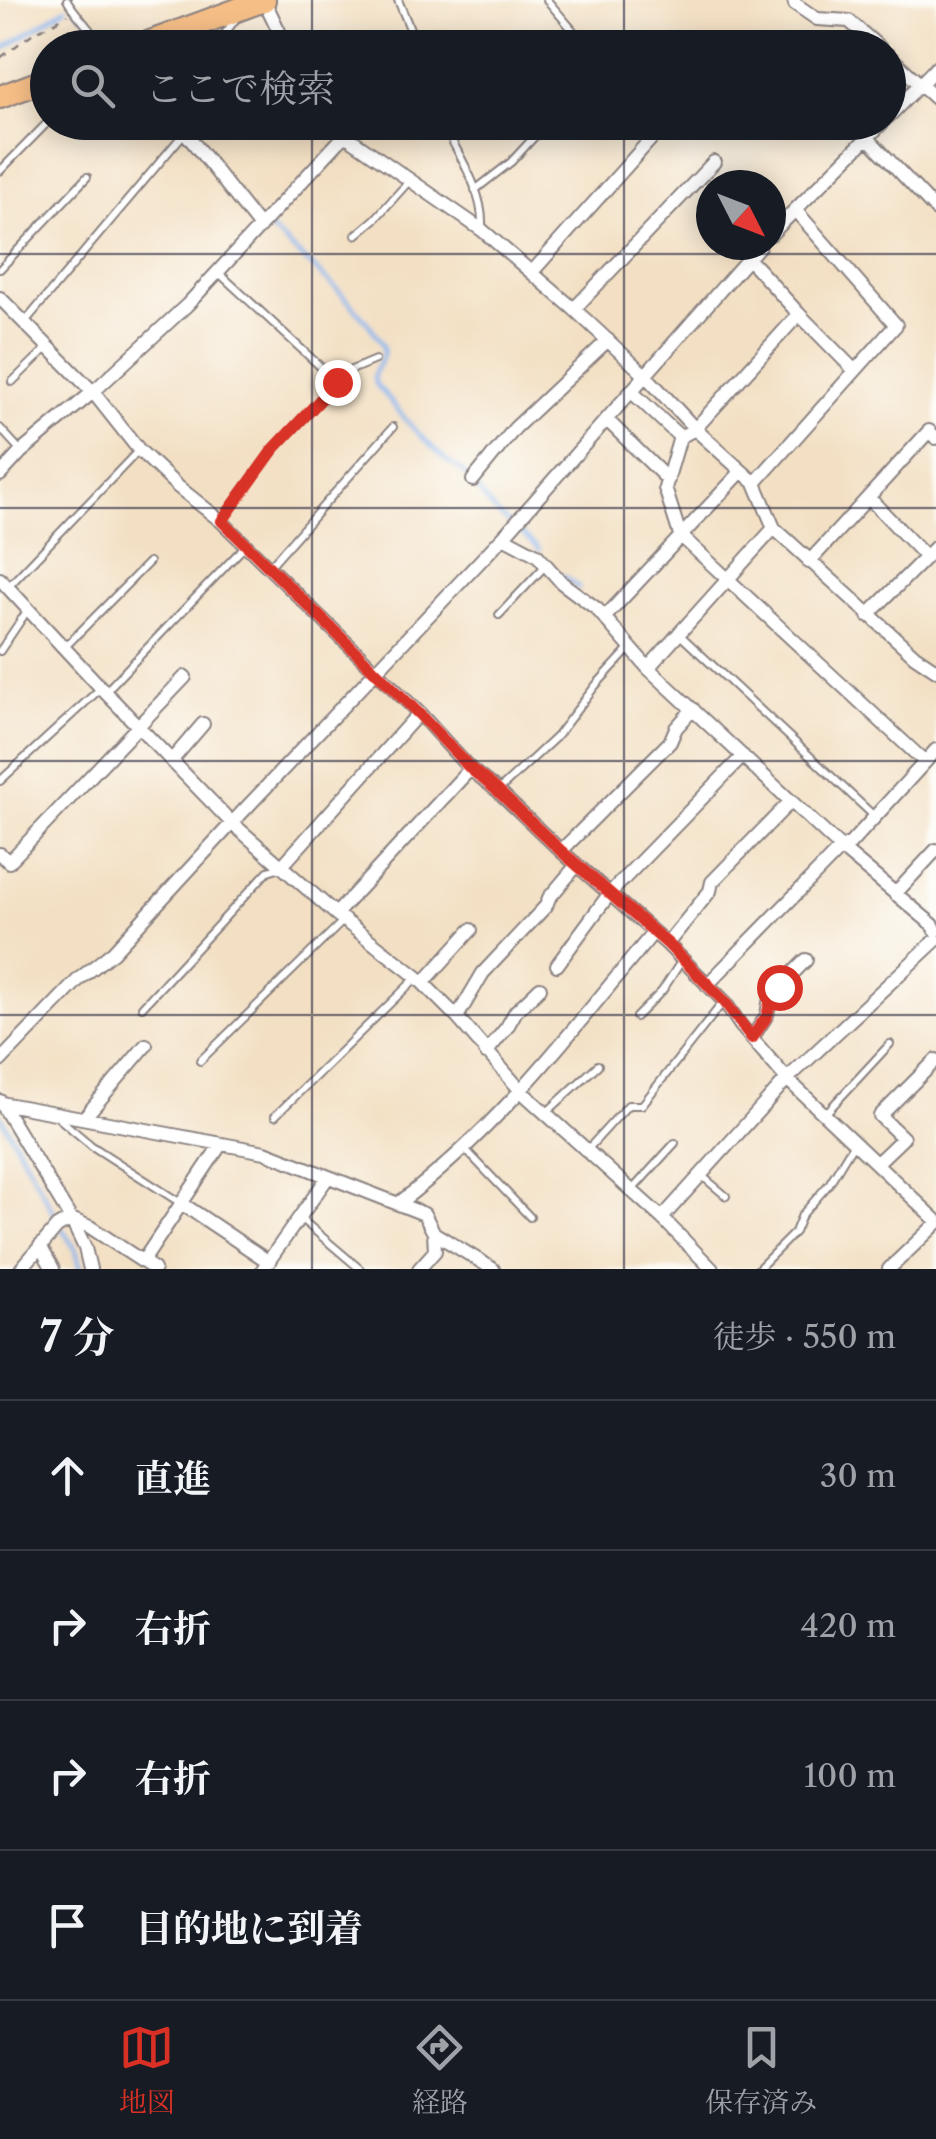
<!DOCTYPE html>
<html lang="ja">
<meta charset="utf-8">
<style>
body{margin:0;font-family:"Libre Caslon Text","Noto Serif JP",serif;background:#242831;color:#f1f3f6}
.compass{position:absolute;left:696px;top:170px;width:90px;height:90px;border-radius:50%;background:#171b24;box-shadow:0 5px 25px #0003;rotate:132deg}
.stop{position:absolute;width:30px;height:30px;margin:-22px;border:8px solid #d93025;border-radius:50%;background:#fff}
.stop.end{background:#d93025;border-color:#fff;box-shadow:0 2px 10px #0008}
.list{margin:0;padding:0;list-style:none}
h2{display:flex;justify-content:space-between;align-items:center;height:130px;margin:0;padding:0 40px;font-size:42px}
h2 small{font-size:32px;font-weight:400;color:#9ea1a6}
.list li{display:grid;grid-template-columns:65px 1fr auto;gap:30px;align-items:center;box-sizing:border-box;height:150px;padding:0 40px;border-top:2px solid #363941}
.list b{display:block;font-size:38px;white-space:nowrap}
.list em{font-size:32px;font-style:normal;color:#9ea1a6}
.icon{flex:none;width:55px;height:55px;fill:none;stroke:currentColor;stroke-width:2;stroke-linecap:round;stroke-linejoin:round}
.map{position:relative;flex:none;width:936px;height:1269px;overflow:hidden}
.search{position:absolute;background:#171b24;box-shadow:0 5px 25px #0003;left:30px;right:30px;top:30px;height:110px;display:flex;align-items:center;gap:25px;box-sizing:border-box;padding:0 35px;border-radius:55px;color:#9ea1a6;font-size:38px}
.sheet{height:730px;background:#171b24}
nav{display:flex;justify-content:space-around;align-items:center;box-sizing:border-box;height:140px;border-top:2px solid #363941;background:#171b24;font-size:28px;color:#9ea1a6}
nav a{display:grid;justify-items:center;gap:5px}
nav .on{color:#d93025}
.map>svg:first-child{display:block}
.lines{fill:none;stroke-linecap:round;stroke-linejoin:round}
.stream{stroke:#84b4f0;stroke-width:4}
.service-casing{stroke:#8a8180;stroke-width:10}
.minor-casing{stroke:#8a8180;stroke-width:16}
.trunk-casing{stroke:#8a8180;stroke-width:26}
.path{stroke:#8a8180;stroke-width:2.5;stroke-dasharray:8 8;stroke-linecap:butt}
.service{stroke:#fff;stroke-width:6}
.minor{stroke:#fff;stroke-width:12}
.trunk{stroke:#f6be87;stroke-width:22}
.route{stroke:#d93025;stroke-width:12}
.grid{fill:none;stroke:#22223b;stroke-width:2.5;stroke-opacity:0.55}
</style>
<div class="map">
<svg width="936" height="1269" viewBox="0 0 936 1269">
<rect width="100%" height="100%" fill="#fdfcf7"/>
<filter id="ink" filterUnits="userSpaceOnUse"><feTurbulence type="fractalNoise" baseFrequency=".01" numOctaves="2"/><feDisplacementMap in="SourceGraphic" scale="20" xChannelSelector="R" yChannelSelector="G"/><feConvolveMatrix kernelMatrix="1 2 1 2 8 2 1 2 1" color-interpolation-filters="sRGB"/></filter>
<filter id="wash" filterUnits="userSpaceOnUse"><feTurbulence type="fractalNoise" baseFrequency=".0048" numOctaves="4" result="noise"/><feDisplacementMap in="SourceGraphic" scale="40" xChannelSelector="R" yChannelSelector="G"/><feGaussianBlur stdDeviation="2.25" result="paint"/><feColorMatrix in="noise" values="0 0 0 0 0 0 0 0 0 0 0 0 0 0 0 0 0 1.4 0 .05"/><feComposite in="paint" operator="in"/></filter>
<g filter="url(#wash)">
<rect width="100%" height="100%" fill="#f3e0c4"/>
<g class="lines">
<path class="stream" d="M73 2 76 9 95 26
M0 51 66 8
M267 226C306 262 351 296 380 340 394 360 362 370 379 388 393 402 404 420 419 434 428 443 437 452 447 461 453 466 460 468 465 474 476 485 483 499 494 510 508 525 526 535 539 550
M562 576 579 588
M0 1115 58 1220
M62 1229 76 1250 81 1269"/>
</g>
</g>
<g filter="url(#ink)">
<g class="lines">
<defs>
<path id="service" d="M67 0C77 17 92 29 102 48
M398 0 418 48
M547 0 588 48
M214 48 235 20
M442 122C458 154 484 191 482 227
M0 171 48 122
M475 190 511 162 548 122
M356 235 375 219 411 179
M0 269 87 177
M218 272 337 382 273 450 222 520
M25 322 186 131
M12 382 48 347
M337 382 349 371 375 360
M0 428 21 451
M270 566 393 427
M9 586 139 450
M499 615 546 565
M679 634 874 816
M65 647 149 562
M0 651 27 611
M105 692 245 546
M0 781 101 688
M500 789 556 737 596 685 630 648
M142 1007 268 871 281 867
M636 1017 662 991 682 960
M200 1061 343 921
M546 1113 598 1065
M826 1113 890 1044
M55 1115 92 1146 179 1202
M275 1116 417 977
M465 1149 530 1217
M587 1150 628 1105H642L724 1001
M701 1175 726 1196
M632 1190 675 1143
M300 1218 360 1269
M758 1269 795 1232 802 1215 829 1184 854 1143"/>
<path id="minor" d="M264 0 287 48
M794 0 795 4 817 19 849 21 880 48
M888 55 936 99
M888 117 936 68
M177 122 260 227
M332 122 345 135 482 230 574 309 646 376 695 429 755 483 774 528 915 656 936 670
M868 138 936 210
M771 234 883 122
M747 257 799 314 854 370
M533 271 666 122
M0 298 93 392 139 450 177 486 221 521 419 713 470 769 498 791 561 851 667 944 724 1001 741 1026 787 1079 936 1220
M574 309 714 162
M799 314 695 429 680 437 665 488 680 535 925 762
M632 392 680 437
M607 420 668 480
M0 475 21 452 93 392 187 305 345 135
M473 480 515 428 608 340
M755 483 896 325 796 211
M869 498 926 557
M503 537 537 555 562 583 597 609 648 668 841 848 933 925 936 931
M809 562 929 431 936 438
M0 579 105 692 232 823 336 914 417 977 457 1017 522 1092 662 1218 712 1269
M868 615 936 547
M605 617 741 472
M648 668 774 528
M172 760 203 724
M561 851 670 742 676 728 693 709
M0 854 9 862 185 677
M281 867 419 713
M895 894 936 850
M336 914 470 769
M667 944 710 891 712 882 791 801
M557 965 610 893 743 756
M423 983 471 930
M707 985 841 848 850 844 936 750
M457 1017 483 973 546 906 549 898 577 865
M752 1038 767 1015 769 1003 779 987 806 960
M486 1053 507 1027 516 1011 540 988
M0 1061 79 979 113 952 232 823 503 537 760 245
M0 1101 71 1219 85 1248 90 1269
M1 1103 265 1152 424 1214 434 1233 435 1251 419 1269
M84 1118 146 1045
M877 1163 903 1138 880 1116 936 1060
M181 1203 269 1262
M399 1203C499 1128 574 1028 653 933
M662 1218 787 1079 936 940
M434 1233 493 1269
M40 1246 53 1269
M143 1261 221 1144
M21 1269 57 1227 71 1219 90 1227 154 1269
M263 1269 328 1177
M889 1269 936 1224"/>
<path id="trunk" d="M134 48 264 0
M0 97 48 79"/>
</defs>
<use href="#service" class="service-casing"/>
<use href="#minor" class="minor-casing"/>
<use href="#trunk" class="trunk-casing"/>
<path class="path" d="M0 58 32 34 68 15"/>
<use href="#service" class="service"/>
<use href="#minor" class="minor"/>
<use href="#trunk" class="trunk"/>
</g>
</g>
<g class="lines" filter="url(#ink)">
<path class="route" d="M337 382 273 450 222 521 419 714 470 768 498 791 561 851 668 944 724 1001 752 1038 767 1016 770 1003 779 987"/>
</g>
<path class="grid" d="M312 0V48M624 0V48M312 122V1269M624 122V1269M0 254H936M0 508H936M0 761H936M0 1015H936"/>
</svg>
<svg class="compass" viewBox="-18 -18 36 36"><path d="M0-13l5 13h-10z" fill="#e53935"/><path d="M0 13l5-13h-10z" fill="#9ea1a6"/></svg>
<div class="stop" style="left:779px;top:987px"></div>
<div class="stop end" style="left:337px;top:382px"></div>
<div class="search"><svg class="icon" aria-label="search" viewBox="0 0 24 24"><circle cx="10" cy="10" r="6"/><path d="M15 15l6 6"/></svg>ここで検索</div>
</div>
<section class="sheet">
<h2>7 分<small>徒歩 · 550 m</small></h2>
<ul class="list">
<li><svg class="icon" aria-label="ahead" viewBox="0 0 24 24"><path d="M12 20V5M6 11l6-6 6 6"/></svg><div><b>直進</b></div><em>30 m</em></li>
<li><svg class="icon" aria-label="right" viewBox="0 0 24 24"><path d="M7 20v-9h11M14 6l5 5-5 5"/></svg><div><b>右折</b></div><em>420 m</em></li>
<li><svg class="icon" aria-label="right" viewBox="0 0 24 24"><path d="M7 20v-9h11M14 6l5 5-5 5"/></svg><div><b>右折</b></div><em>100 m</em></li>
<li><svg class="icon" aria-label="arrive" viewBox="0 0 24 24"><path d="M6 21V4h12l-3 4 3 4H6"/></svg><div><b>目的地に到着</b></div></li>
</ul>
</section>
<nav>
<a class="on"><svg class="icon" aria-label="map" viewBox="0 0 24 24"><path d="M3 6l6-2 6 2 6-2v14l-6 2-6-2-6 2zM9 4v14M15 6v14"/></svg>地図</a>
<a><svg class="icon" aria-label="directions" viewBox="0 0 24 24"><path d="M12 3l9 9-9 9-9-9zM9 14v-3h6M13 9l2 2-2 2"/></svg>経路</a>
<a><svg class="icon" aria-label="saved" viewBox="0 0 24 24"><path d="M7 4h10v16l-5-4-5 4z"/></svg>保存済み</a>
</nav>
